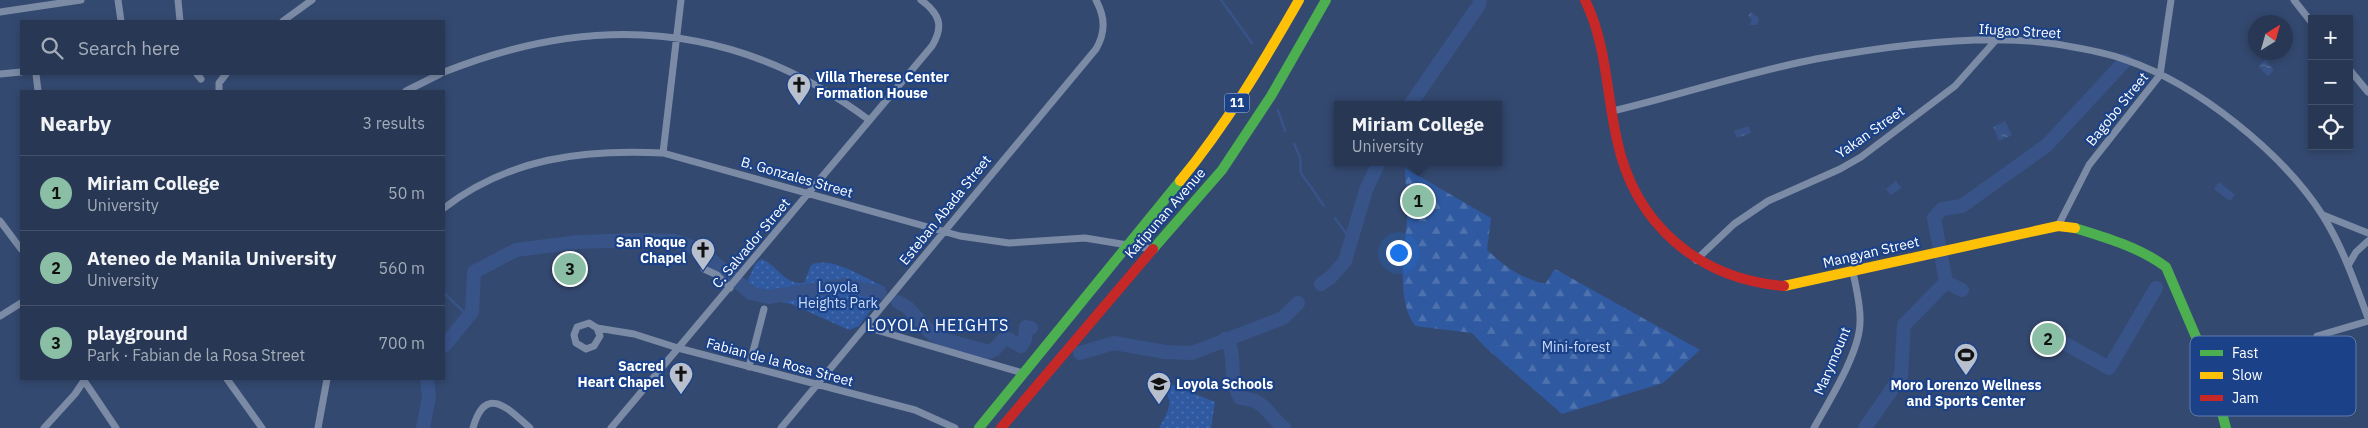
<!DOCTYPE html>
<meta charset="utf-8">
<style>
body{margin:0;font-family:"IBM Plex Sans",sans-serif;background:#33425e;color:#f1f3f6}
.controls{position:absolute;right:15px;top:15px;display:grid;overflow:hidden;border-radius:0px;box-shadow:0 2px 8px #0003}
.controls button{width:45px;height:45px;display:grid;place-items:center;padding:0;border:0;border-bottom:1px solid #43516b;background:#273754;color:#f1f3f6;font:25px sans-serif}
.compass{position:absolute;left:2248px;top:15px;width:45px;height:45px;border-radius:50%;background:#273754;box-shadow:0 2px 8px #0003;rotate:37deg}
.you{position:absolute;left:1398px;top:252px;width:18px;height:18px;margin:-12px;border:4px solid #fff;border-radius:50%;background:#1a73e8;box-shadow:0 0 0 8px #1a73e833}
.badge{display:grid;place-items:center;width:32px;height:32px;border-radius:50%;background:#8abfa5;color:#111;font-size:16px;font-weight:700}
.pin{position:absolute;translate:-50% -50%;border:2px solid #fff;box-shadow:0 1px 5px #0006}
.popup{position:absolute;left:1334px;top:101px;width:168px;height:65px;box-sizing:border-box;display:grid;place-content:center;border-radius:0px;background:#273754;filter:drop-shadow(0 1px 4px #0005);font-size:16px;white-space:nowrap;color:#a4acb8}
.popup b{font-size:19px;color:#f1f3f6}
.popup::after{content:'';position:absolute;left:50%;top:100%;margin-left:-10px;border:10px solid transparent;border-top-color:#273754}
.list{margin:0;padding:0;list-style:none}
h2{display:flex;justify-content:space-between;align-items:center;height:65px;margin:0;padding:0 20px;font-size:21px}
h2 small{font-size:16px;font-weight:400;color:#a4acb8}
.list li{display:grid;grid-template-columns:32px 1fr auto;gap:15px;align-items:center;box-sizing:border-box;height:75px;padding:0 20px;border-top:1px solid #43516b}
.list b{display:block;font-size:19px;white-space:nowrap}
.list p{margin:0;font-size:16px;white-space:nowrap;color:#a4acb8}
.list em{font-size:16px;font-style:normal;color:#a4acb8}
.icon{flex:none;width:28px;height:28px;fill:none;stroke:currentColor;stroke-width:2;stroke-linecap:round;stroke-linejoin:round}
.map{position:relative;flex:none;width:2368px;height:428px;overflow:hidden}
.search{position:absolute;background:#273754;box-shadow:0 2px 8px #0003;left:20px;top:20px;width:425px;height:55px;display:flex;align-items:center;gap:12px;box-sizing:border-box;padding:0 18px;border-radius:0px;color:#a4acb8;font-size:19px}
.panel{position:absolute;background:#273754;box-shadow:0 2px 8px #0003;left:20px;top:90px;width:425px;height:290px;border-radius:0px}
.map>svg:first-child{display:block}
.forest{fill:url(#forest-firs)}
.park{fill:url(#park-dots)}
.water{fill:url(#water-ripples)}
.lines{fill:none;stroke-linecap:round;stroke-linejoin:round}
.stream{stroke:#385387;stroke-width:2.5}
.river{stroke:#385387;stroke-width:14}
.street{stroke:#7b8aa5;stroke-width:7}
.fast{stroke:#4caf50;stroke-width:10}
.slow{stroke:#ffc107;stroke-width:10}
.jam{stroke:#c62828;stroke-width:10}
.labels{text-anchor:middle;stroke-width:4.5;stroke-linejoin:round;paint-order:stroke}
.shield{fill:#1b4289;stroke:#bbc6dc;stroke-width:1}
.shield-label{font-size:12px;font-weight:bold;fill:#fff}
.street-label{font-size:14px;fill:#fff;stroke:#1b4289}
.poi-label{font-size:14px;font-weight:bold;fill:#fff;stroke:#1b4289;text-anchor:start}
.park-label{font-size:14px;fill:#c9dbf9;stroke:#1b4289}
.quarter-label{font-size:16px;letter-spacing:1px;fill:#fff;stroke:#1b4289}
.key{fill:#1b4289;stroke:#5f7bac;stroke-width:1}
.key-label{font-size:14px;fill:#fff}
</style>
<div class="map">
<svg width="2368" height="428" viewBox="0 0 2368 428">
<defs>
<pattern id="forest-firs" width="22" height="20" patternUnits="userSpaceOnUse" patternTransform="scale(1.25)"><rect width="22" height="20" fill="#2f59a0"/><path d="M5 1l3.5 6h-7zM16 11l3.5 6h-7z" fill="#4e72ae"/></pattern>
<pattern id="park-dots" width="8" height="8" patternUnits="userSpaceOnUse" patternTransform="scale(1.25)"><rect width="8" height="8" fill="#2f59a0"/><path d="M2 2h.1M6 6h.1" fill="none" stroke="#4e72ae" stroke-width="1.8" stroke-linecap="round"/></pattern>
<pattern id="water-ripples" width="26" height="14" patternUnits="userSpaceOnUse" patternTransform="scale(1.25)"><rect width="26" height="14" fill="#385387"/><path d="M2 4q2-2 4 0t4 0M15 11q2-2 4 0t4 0" fill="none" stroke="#566d99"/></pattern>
</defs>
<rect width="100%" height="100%" fill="#344970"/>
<path class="forest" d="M1405 168 1491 218 1487 250C1507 268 1519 277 1545 284L1555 269 1700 350 1663 383 1562 414 1485 347 1472 333 1415 326C1395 298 1405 251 1407 219 1408 202 1405 185 1405 168Z"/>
<path class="park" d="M761 259C778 265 783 285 804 283L811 265C832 255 865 279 885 287L884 292 859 326 849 330 791 304 742 294 755 264Z
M1153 377 1215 402 1211 428H1159C1170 409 1178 394 1152 384Z"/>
<path class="water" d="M1751 12 1759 18 1757 25H1749L1752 20 1748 16Z
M2265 60 2274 70 2268 76 2258 66Z
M2005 121 2012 135 1999 141 1993 127Z
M1749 126 1751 133 1737 138 1734 131Z
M1896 181 1901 188 1891 195 1886 189Z
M2219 182 2235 195 2230 201 2214 189Z
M2288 367 2292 370 2294 376 2287 385 2281 378Z"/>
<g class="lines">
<path class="stream" d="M1221 0 1252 43
M1278 110 1285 131
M1294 144 1300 157 1301 173 1324 206
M1335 218 1350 239
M444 293 468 316"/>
<path class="river" d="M1410 105 1479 5 1480 0
M1946 282 1934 218 1942 209 1962 206 2047 145 2125 61
M1321 284 1331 277 1345 261 1366 190 1379 162
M898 302 907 307 932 334 942 339 989 352 994 350 1003 340 1008 339 1021 346 1025 339 1026 327 1031 328
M2055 338 2109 368 2156 288
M1225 339C1235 346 1231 371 1234 383 1235 388 1238 393 1240 398 1265 399 1267 414 1284 428
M444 346 472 312 474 272 516 250 578 242 639 240 674 241 698 249 751 293 768 297 846 285 880 293
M1080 353 1114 343 1165 352 1192 353 1283 318 1298 303
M423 428 429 397 427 379
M1865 428 1901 376 1904 325 1946 282 1962 290"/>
<path class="street" d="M118 0 121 21
M178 0 180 21
M2294 0 2312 23
M0 12 81 0
M283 21 312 0
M2349 69 2368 92
M444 72C594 12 737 21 869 120
M0 74 21 72
M36 74 38 91
M197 74 201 79
M219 91V83L226 74
M406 91 440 74
M1613 111C1681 95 1748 72 1816 59 1887 46 1986 33 2056 44 2079 48 2105 52 2126 60 2197 84 2283 153 2323 216 2343 248 2355 283 2368 318
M663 153 681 0
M444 208C509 158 583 149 663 153L960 236 1009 243 1085 238 1152 249
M2323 215 2368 233
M0 221 21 249
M2058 226 2089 165 2160 75 2171 0
M1696 260 1734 224 1768 201 1840 169 1861 157 1955 86 1996 40
M2349 264 2356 252 2368 241
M704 269 717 275 730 288
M0 316 21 303
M866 327 1023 373
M597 328 600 336 594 346 586 349 576 343 574 335 577 327 589 323 597 328 634 334 678 348 915 410 955 428
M2317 336 2368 321
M749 367 764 309
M83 379 116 428
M227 379 262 428
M44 428 75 394 85 379
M318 428 327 379
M473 428C485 384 508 408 530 428
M611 428 932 46C944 26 940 14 921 0
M781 428 1096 49C1106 32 1105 17 1096 0
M1814 428C1829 401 1860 352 1860 322 1861 306 1856 288 1853 272"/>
<path class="fast" d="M2075 228C2107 238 2139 247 2166 267L2211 372 2226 428
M1153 249 1222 170 1271 96 1326 0
M979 428 1180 181"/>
<path class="slow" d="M1180 181C1226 125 1263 63 1299 0
M1784 286 2058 226 2075 228"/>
<path class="jam" d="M1585 0C1607 45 1606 92 1617 140 1635 225 1699 279 1784 286
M1001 428 1153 249"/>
</g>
<defs>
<symbol id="church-pin" viewBox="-11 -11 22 30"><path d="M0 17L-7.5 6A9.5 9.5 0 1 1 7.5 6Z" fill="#b8bfcd" stroke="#1b4289"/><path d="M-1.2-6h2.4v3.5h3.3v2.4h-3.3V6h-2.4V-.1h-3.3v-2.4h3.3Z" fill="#111"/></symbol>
<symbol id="stadium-pin" viewBox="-11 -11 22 30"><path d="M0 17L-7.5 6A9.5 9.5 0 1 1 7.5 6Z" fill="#b8bfcd" stroke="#1b4289"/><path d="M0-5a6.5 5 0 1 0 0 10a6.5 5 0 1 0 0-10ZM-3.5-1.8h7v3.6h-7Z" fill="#111"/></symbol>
<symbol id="university-pin" viewBox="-11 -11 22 30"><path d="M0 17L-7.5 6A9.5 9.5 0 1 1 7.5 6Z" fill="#b8bfcd" stroke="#1b4289"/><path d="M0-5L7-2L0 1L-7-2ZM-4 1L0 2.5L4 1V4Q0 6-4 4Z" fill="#111"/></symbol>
</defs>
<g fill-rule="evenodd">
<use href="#church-pin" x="785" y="71" width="28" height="38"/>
<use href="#church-pin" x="689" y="236" width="28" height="38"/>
<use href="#stadium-pin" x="1952" y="341" width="28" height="38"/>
<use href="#church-pin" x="667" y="360" width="28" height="38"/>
<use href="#university-pin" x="1145" y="370" width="28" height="38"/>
</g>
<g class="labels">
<rect class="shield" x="1224.5" y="93.5" width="25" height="19" rx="4"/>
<g class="shield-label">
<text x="1237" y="107">11</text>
</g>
<g class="street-label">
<text transform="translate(2020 31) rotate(3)" y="5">Ifugao Street</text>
<text transform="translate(2117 109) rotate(-51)" y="5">Bagobo Street</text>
<text transform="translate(1870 132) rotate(-35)" y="5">Yakan Street</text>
<text transform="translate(797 177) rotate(16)" y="5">B. Gonzales Street</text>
<text transform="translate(945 210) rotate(-51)" y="5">Esteban Abada Street</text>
<text transform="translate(1165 213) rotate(-49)" y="5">Katipunan Avenue</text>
<text transform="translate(751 243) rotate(-50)" y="5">C. Salvador Street</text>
<text transform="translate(1871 252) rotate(-13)" y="5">Mangyan Street</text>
<text transform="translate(1832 361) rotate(-67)" y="5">Marymount</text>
<text transform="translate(780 362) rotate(15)" y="5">Fabian de la Rosa Street</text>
</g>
<g class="poi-label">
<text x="816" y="82">Villa Therese Center<tspan x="816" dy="16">Formation House</tspan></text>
<text x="686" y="247" text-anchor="end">San Roque<tspan x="686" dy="16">Chapel</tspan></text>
<text x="664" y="371" text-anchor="end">Sacred<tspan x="664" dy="16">Heart Chapel</tspan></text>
<text x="1176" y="389">Loyola Schools</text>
<text x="1966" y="390" text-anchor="middle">Moro Lorenzo Wellness<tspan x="1966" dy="16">and Sports Center</tspan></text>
</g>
<g class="park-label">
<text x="838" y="292">Loyola<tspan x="838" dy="16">Heights Park</tspan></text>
<text x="1576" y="352">Mini-forest</text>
</g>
<g class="quarter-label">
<text x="938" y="331">LOYOLA HEIGHTS</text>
</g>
</g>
<rect x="2190" y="336" width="166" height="80" rx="8" class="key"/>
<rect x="2200" y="350" width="23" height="6" fill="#4caf50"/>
<rect x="2200" y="372" width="23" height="7" fill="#ffc107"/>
<rect x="2200" y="395" width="23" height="6" fill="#c62828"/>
<g class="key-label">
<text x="2232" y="358">Fast</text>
<text x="2232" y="380">Slow</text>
<text x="2232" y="403">Jam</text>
</g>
</svg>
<div class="controls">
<button>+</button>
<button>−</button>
<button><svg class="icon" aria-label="locate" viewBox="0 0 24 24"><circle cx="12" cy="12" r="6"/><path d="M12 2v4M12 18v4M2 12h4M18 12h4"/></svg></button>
</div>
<svg class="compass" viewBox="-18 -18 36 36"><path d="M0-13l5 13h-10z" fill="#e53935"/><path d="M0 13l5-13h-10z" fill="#a4acb8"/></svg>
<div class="you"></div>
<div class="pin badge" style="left:1418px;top:201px">1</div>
<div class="popup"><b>Miriam College</b>University</div>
<div class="pin badge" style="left:2048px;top:339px">2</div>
<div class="pin badge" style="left:570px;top:269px">3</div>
<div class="search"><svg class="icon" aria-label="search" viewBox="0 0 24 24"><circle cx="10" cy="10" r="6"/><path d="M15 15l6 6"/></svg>Search here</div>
<section class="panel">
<h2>Nearby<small>3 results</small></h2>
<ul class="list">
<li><span class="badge">1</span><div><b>Miriam College</b><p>University</p></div><em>50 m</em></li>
<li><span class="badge">2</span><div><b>Ateneo de Manila University</b><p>University</p></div><em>560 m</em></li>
<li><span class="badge">3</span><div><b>playground</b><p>Park · Fabian de la Rosa Street</p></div><em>700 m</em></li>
</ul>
</section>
</div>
